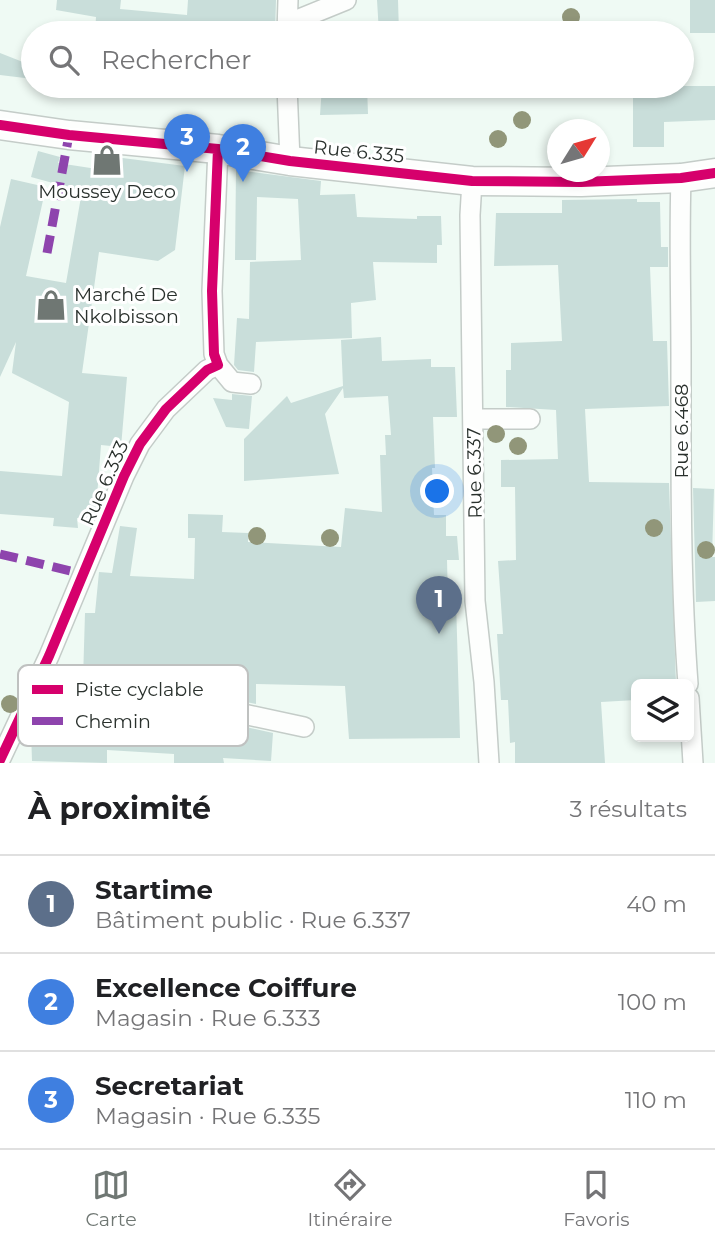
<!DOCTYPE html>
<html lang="fr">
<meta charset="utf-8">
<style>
body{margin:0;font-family:Montserrat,sans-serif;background:#f2f2f2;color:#202124}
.controls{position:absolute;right:21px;bottom:21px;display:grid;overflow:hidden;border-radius:10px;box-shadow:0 4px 10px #0003}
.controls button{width:63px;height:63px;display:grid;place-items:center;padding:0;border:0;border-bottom:2px solid #e0e0e0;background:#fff;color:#202124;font:35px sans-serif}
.compass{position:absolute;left:547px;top:119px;width:63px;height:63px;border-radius:50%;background:#fff;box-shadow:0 4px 10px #0003;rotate:53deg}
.you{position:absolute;left:438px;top:492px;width:24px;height:24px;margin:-18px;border:5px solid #fff;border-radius:50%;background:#1a73e8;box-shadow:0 0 0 10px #1a73e833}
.badge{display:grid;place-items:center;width:46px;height:46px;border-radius:50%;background:#6f7773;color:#fff;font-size:23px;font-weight:700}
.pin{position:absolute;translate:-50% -58px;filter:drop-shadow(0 2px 4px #0008)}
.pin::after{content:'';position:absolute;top:37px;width:24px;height:21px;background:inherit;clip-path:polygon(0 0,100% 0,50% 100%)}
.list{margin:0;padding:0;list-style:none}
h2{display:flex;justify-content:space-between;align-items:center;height:91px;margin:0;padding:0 28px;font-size:30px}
h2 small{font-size:23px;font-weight:400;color:#757577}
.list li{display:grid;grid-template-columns:46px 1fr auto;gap:21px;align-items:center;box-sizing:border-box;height:98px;padding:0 28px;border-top:2px solid #e0e0e0}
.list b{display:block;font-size:26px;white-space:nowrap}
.list p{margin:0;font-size:23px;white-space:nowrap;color:#757577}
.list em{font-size:23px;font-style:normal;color:#757577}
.icon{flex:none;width:38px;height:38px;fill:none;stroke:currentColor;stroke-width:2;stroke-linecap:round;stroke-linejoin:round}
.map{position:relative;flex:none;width:715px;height:763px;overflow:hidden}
.search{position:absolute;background:#fff;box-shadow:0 4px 10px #0003;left:21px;right:21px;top:21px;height:77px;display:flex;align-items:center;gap:18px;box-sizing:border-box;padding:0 24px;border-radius:38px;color:#757577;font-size:26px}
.sheet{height:385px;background:#fff}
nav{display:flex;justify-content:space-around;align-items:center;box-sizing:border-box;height:98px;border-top:2px solid #e0e0e0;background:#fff;font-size:19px;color:#757577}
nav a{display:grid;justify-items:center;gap:4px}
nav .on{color:#6f7773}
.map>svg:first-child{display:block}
.building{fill:#c9deda}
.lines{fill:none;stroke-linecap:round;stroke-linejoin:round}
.street-casing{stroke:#c4ccc8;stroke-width:22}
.secondary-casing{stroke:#c4ccc8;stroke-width:31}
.street{stroke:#fdfefd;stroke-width:19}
.secondary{stroke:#fdfefd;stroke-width:28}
.quiet{stroke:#8e44ad;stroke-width:9;stroke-dasharray:18 9;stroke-linecap:butt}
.cycleway-casing{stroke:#fff;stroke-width:15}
.cycleway{stroke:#d6006c;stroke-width:10}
.tree{fill:#919679}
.labels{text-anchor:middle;stroke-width:6;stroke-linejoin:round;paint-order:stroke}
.street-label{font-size:19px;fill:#2a312d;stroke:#fff}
.poi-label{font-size:19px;fill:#2a312d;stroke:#fff}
.key{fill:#fff;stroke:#bfc1c0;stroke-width:2}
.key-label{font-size:19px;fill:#2a312d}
</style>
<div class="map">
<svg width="715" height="763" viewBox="0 0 715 763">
<rect width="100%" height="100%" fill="#effaf4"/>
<path class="building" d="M57 0H121L120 9 187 15 188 0H276L275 33H95L96 17 56 10Z
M377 0H398L399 33H379Z
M690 0H715V33H690Z
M0 53 33 66V79L0 75Z
M322 86H367L368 114 320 115Z
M633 86H715V120L664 122V147H633Z
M38 151 60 157 58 163 97 169 99 155 185 166 175 250 158 261 99 252 82 373 127 377 121 447 101 445 96 510 93 519 77 518 78 528 53 526 54 518 0 514V471L62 476 69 402 12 373 16 342 0 377V227L11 179 46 187 26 276 66 283 82 191 31 177Z
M236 170 321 181 320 195 355 194 357 217 417 219V216H441L442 245H437V263L373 262 376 300 351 303 352 338 256 342 254 372 238 370 234 365 237 318 249 319 250 262 301 260 298 199 257 197 256 260H235Z
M637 199V202H660L661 247H668V267H650L653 341H667L669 406 585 409 589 482 669 483 676 684H636V700L601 702 605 763H515V742L510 743 508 700H501L497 634H503L498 561 516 560 515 487H501V460L558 459 556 410 506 407V370H511V343L562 341 558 265 494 266 496 213H562V200Z
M381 337 382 361 431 359V367H455L457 417H433L435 468H432L434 515H446V536H457L459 560H447L448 601H456L460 738 349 739 345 686 256 684V704L212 695 121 688V683H111V680H83L85 613H95L99 572 112 573 120 526 137 528 130 576 194 579 195 538H188V514L223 515 222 532 248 533V542L341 547 345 508 382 512 380 455H386L385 435H391L388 396 344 398 343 388 325 414 339 474 244 481V439L287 396 291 403 343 386 341 340Z
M232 394 252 396 249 429 226 427 213 398 232 400Z
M693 488 714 489 712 557H715V601L696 602Z
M120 712 209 719 273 733 271 761 223 758 224 763H174V754L107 750V763L32 761 31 731 86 732V719L119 721Z"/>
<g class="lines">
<defs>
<path id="street" d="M287 24 346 0
M287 33 288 0
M287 86 290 161
M681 178C679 238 681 298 681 359 681 468 680 576 688 684
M472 181 470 215 475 601 484 682 489 763
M218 365 232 382 251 384
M473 419H530
M33 693 211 707 304 727
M689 698 693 763
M0 760 49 656 124 476 140 444 166 409 207 370 218 365 214 354 212 291 218 149"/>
<path id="secondary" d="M0 125 69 135 218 149 290 161 472 181 581 182 681 178 715 173"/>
</defs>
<use href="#street" class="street-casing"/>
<use href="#secondary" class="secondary-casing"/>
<use href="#street" class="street"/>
<use href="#secondary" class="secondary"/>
<path class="quiet" d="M47 253 69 135
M0 554 83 574"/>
<defs>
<path id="cycleway" d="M0 125 69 135 218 149 290 161 472 181 581 182 681 178 715 173
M0 760 49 656 124 476 140 444 166 409 207 370 218 365 214 354 212 291 218 149"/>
</defs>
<use href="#cycleway" class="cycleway-casing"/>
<use href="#cycleway" class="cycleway"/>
</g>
<g class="tree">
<circle cx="571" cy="17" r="9"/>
<circle cx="522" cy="120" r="9"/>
<circle cx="498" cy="139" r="9"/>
<circle cx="496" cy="434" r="9"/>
<circle cx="518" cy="446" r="9"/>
<circle cx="654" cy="528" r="9"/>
<circle cx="257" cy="536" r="9"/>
<circle cx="330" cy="538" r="9"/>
<circle cx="706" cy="550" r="9"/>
<circle cx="10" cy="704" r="9"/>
</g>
<defs>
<symbol id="shop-bare" viewBox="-9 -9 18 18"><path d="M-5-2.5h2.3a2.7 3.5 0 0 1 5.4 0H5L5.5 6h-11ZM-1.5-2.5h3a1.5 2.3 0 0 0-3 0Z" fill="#6f7773" stroke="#fff" stroke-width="2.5" paint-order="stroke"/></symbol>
</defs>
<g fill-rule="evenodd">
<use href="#shop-bare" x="85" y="138" width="44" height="44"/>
<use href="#shop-bare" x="29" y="283" width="44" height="44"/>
</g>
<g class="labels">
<g class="street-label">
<text transform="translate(359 151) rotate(6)" y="7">Rue 6.335</text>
<text transform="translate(681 431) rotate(-90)" y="7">Rue 6.468</text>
<text transform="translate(474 473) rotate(-91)" y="7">Rue 6.337</text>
<text transform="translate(104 483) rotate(-66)" y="7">Rue 6.333</text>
</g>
<g class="poi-label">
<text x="107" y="198">Moussey Deco</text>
<text x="74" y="301" text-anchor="start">Marché De<tspan x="74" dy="22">Nkolbisson</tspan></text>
</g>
</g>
<rect x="18" y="665" width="230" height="81" rx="10" class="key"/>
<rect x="32" y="685" width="31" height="9" fill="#d6006c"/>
<rect x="32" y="717" width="31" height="8" fill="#8e44ad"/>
<g class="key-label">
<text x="75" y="696">Piste cyclable</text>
<text x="75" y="728">Chemin</text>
</g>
</svg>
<div class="controls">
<button><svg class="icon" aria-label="layers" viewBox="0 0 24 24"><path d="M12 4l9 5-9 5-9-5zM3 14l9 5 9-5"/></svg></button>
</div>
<svg class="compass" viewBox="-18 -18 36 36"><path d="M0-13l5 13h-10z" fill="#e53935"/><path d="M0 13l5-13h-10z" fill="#757577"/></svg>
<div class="you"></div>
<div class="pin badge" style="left:439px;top:634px;background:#5c6f8a">1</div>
<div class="pin badge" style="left:243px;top:182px;background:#3f7fe0">2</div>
<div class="pin badge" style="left:187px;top:172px;background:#3f7fe0">3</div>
<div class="search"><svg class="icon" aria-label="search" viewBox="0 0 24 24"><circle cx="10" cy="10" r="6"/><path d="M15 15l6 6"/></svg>Rechercher</div>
</div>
<section class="sheet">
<h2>À proximité<small>3 résultats</small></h2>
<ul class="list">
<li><span class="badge" style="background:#5c6f8a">1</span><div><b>Startime</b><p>Bâtiment public · Rue 6.337</p></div><em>40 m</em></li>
<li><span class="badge" style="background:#3f7fe0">2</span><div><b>Excellence Coiffure</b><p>Magasin · Rue 6.333</p></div><em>100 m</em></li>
<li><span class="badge" style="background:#3f7fe0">3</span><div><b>Secretariat</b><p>Magasin · Rue 6.335</p></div><em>110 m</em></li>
</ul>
</section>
<nav>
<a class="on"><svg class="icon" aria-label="map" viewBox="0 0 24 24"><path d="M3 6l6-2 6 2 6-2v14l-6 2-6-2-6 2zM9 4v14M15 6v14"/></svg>Carte</a>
<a><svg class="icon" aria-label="directions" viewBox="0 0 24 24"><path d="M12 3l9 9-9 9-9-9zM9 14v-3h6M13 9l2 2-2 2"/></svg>Itinéraire</a>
<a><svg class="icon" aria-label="saved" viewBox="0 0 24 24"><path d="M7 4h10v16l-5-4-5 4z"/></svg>Favoris</a>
</nav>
